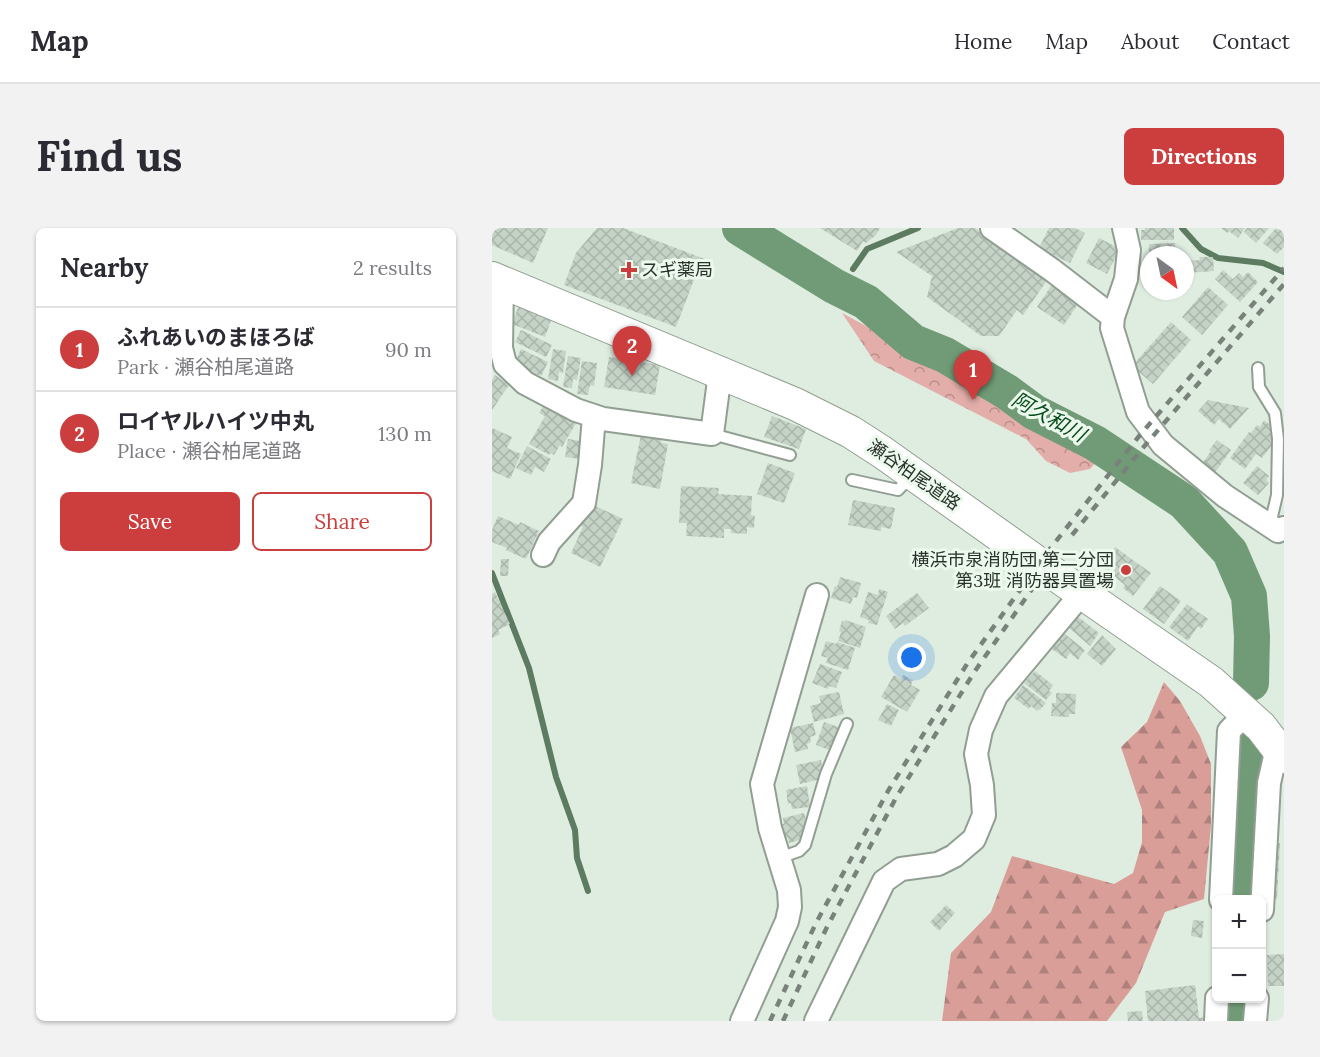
<!DOCTYPE html>
<meta charset="utf-8">
<style>
body{margin:0;font-family:Lora,"Noto Sans JP",serif;background:#f2f2f3;color:#2b2b33}
.controls{position:absolute;right:18px;bottom:18px;display:grid;overflow:hidden;border-radius:9px;box-shadow:0 2px 4px #0004}
.controls button{width:54px;height:54px;display:grid;place-items:center;padding:0;border:0;border-bottom:2px solid #e1e1e2;background:#fff;color:#2b2b33;font:30px sans-serif}
.compass{position:absolute;left:648px;top:18px;width:54px;height:54px;border-radius:50%;background:#fff;box-shadow:0 2px 4px #0004;rotate:147deg}
.you{position:absolute;left:420px;top:430px;width:21px;height:21px;margin:-15px;border:4px solid #fff;border-radius:50%;background:#1a73e8;box-shadow:0 0 0 9px #1a73e833}
.badge{display:grid;place-items:center;width:39px;height:39px;border-radius:50%;background:#cc3d3d;color:#fff;font-size:20px;font-weight:700}
.pin{position:absolute;translate:-50% -50px;filter:drop-shadow(0 2px 3px #0008)}
.pin::after{content:'';position:absolute;top:32px;width:21px;height:18px;background:inherit;clip-path:polygon(0 0,100% 0,50% 100%)}
.list{margin:0;padding:0;list-style:none}
h2{display:flex;justify-content:space-between;align-items:center;height:78px;margin:0;padding:0 24px;font-size:26px}
h2 small{font-size:20px;font-weight:400;color:#7c7c81}
.list li{display:grid;grid-template-columns:39px 1fr auto;gap:18px;align-items:center;box-sizing:border-box;height:84px;padding:0 24px;border-top:2px solid #e1e1e2}
.list b{display:block;font-size:22px;white-space:nowrap}
.list p{margin:0;font-size:20px;white-space:nowrap;color:#7c7c81}
.list em{font-size:20px;font-style:normal;color:#7c7c81}
.actions{display:flex;gap:12px;padding:18px 24px}
.actions a{flex:1;padding:14px 0;border:2px solid #cc3d3d;border-radius:9px;text-align:center;font-size:21px;color:#cc3d3d}
.actions .main{background:#cc3d3d;color:#fff}
.map{position:relative;flex:none;width:792px;height:793px;overflow:hidden;border-radius:9px}
header{display:flex;align-items:center;gap:36px;box-sizing:border-box;height:84px;padding:0 30px;background:#fff;border-bottom:2px solid #e1e1e2}
header strong{font-size:28px}
nav{display:flex;gap:33px;margin-inline-start:auto;font-size:21px}
.intro{display:flex;align-items:center;justify-content:space-between;box-sizing:border-box;height:144px;padding:0 36px}
h1{margin:0;font-size:42px}
.button{padding:15px 27px;border-radius:9px;background:#cc3d3d;color:#fff;font-size:21px;font-weight:700}
main{display:flex;gap:36px;padding:0 36px}
aside{flex:1;background:#fff;border-radius:9px;box-shadow:0 2px 4px #0004}
.map>svg:first-child{display:block}
.forest{fill:url(#forest-firs)}
.park{fill:url(#park-crowns)}
.lines{fill:none;stroke-linecap:round;stroke-linejoin:round}
.stream{stroke:#5c7b60;stroke-width:6}
.river{stroke:#719b76;stroke-width:36}
.building{fill:url(#building-cross-hatch)}
.lane-casing{stroke:#919e92;stroke-width:14}
.street-casing{stroke:#919e92;stroke-width:26}
.secondary-casing{stroke:#919e92;stroke-width:34}
.lane{stroke:#fff;stroke-width:10}
.street{stroke:#fff;stroke-width:22}
.secondary{stroke:#fff;stroke-width:32}
.rail{stroke:#79827a;stroke-width:4.5;stroke-dasharray:8 8;stroke-linecap:butt}
.poi-dot{fill:#cc3d3d;stroke:#ecfaed;stroke-width:2}
.labels{text-anchor:middle;stroke-width:6;stroke-linejoin:round;paint-order:stroke}
.poi-label{font-size:18px;fill:#2b312c;stroke:#ecfaed;text-anchor:start}
.street-label{font-size:18px;fill:#2b312c;stroke:#ecfaed}
.water-label{font-size:20px;font-style:italic;fill:#074c1b;stroke:#ecfaed}
</style>
<header>
<strong>Map</strong>
<nav><a>Home</a><a>Map</a><a>About</a><a>Contact</a></nav>
</header>
<div class="intro"><h1>Find us</h1><a class="button">Directions</a></div>
<main>
<aside>
<h2>Nearby<small>2 results</small></h2>
<ul class="list">
<li><span class="badge">1</span><div><b>ふれあいのまほろば</b><p>Park · 瀬谷柏尾道路</p></div><em>90 m</em></li>
<li><span class="badge">2</span><div><b>ロイヤルハイツ中丸</b><p>Place · 瀬谷柏尾道路</p></div><em>130 m</em></li>
</ul>
<div class="actions"><a class="main">Save</a><a>Share</a></div>
</aside>
<div class="map">
<svg width="792" height="793" viewBox="0 0 792 793">
<defs>
<pattern id="forest-firs" width="22" height="20" patternUnits="userSpaceOnUse" patternTransform="scale(1.5)"><rect width="22" height="20" fill="#d99e98"/><path d="M5 1l3.5 6h-7zM16 11l3.5 6h-7z" fill="#b0817c"/></pattern>
<pattern id="park-crowns" width="20" height="18" patternUnits="userSpaceOnUse" patternTransform="scale(1.5)"><rect width="20" height="18" fill="#e3aea9"/><path d="M2 6a3 3 0 1 1 6 0M12 15a3 3 0 1 1 6 0" fill="none" stroke="#b88e8a"/></pattern>
<pattern id="building-cross-hatch" width="8" height="8" patternUnits="userSpaceOnUse" patternTransform="scale(1.5)"><rect width="8" height="8" fill="#c5d2c6"/><path d="M0 0l8 8M0 8l8-8" fill="none" stroke="#a9b5aa"/></pattern>
</defs>
<rect width="100%" height="100%" fill="#dfede0"/>
<path class="forest" d="M672 454 688 473 708 508 719 536V598L712 671 673 684 644 755 615 793H450L459 725 499 684 520 628 622 656 641 645 650 614V582L629 519 655 494Z"/>
<path class="park" d="M350 85 435 131 606 232 598 241 578 245 554 233 534 211 382 133Z"/>
<g class="lines">
<path class="stream" d="M690 0 709 21 726 30 771 35 792 44
M361 41 375 21 426 0
M349 61 355 51
M0 345 37 440 64 549 83 602 85 630 96 663"/>
<path class="river" d="M248 0 342 58 374 74 421 114 453 127 515 164 542 184 603 215 692 274 738 324 757 368 760 408 759 455
M743 672 755 523
M739 793 741 770"/>
</g>
<path class="building" d="M0 0H56L41 35 0 17Z
M105 0H131L218 33 213 47 205 44 184 99 72 57 84 25Z
M328 0H388L384 7 374 15 371 13 365 23Z
M466 0H483L556 51 531 87 525 82 507 108H489L435 69 440 48 404 24Z
M557 0H583L593 5 578 35 547 20Z
M653 0H682V12H649V2H653Z
M729 0H753L746 10 737 3 735 5Z
M755 0H777L764 15 752 4Z
M784 0 786 2 787 0H792V19L785 26 771 15Z
M607 10 628 21 615 46 594 35Z
M683 15 684 27H657V16Z
M707 29H721L722 43 693 45V33L708 32Z
M731 42 741 51 747 45 751 49 756 44 766 54 748 74 723 51Z
M563 52 590 70 572 97 545 79Z
M716 59 736 77 710 107 690 89Z
M27 77 60 90 53 109 20 96Z
M679 94 699 112 661 156 640 138Z
M29 102 60 117 54 129 23 114Z
M29 121 56 134 49 148 33 141 34 139 23 134Z
M61 121 74 123 71 145 67 144 66 153 56 151Z
M76 128 89 130 85 152 81 151 80 160 71 159Z
M117 129 168 137 163 167 112 159Z
M90 133 105 135 102 158 98 157 96 167 85 166Z
M3 147 17 157 0 182V152Z
M716 172 757 180 738 201 727 191 722 197 706 183Z
M54 174 86 192 70 219 68 217 62 227 58 225 57 227 37 216 53 188 47 185Z
M280 188 314 201 307 221 272 209Z
M772 192 782 200 778 205 782 208 778 214 781 216 770 230 764 226 753 241 738 230 757 204 759 205 765 197 768 199Z
M0 200 20 209 15 220 29 226 18 251 0 243Z
M149 207 169 211V215L176 216 168 261 139 255Z
M76 211 89 213 87 231 73 229Z
M725 212 739 222 722 246 709 237 719 223 717 222Z
M35 218 59 231 52 244 43 239 39 247 24 240Z
M276 235 303 245 292 275 265 266Z
M765 238 777 248 774 252 777 255 766 267 751 255Z
M189 258 227 260 226 266 260 268 259 287 263 288 262 300 255 299V306L239 305V301H232V310L194 308 195 295H187Z
M361 272 403 280 399 301 389 299V303L356 297Z
M97 275 131 291 108 339 79 325 91 299 87 297Z
M6 288 27 297 28 294 47 303 34 331 14 322 15 320 0 314V302Z
M623 319 659 345 641 368 631 360 633 357 609 338Z
M9 331H17L16 348H8Z
M348 349 369 355 365 370 361 369 359 376 339 370 343 358 345 359Z
M668 358 689 373 672 396 651 381Z
M387 361 396 364 385 397 376 395 377 392 368 389 376 364 386 367Z
M3 364 18 396 6 402 8 406 0 410V366Z
M425 365 437 380 413 398 411 395 403 401 394 388Z
M695 376 716 391 709 401 706 398 696 413 677 399Z
M585 388 607 405 598 418 576 399Z
M353 392 374 399 368 420 346 413 349 404 347 403 350 393 352 394Z
M569 403 593 422 586 432 578 425 574 431 557 419Z
M610 407 624 421 610 438 595 426Z
M334 413 344 416 345 414 363 420 356 442 334 435 336 430 329 428Z
M328 436 350 444 344 460 337 458 336 461 320 455Z
M543 443 561 457 557 463 560 465 554 472 532 455Z
M402 447 409 451 411 447 421 452 419 457 428 462 415 484 389 469Z
M531 457 554 475 548 482 547 481 545 483 539 478 537 481 522 470Z
M347 464 352 486 322 494 318 478 329 475 327 468Z
M564 465 584 466 583 486H577V489L559 488 560 475H564Z
M395 476 407 482 399 498 386 492Z
M332 494 349 500 340 523 324 517Z
M321 495 324 507 318 509 319 514 315 516 316 521 303 524 298 500Z
M329 532 331 543H327L329 551 308 556 304 537Z
M315 558 318 579 300 581 299 575 296 576 294 562Z
M312 585 316 600 311 611 297 615 296 610 293 611 290 596H292L291 590Z
M781 615H788L785 671 778 670Z
M454 677 463 685 447 703 438 694Z
M701 692 712 693 710 710 699 708Z
M792 726V758H776L775 727Z
M703 757 707 790 715 789V793H656L653 763Z
M650 783 651 793H636L635 784Z"/>
<g class="lines">
<defs>
<path id="lane" d="M766 140 767 159 783 185 786 211 785 267 778 297
M220 206 298 227
M360 252 406 262 419 248
M287 630 307 623 313 617 334 546 355 496"/>
<path id="street" d="M500 0 560 42 621 89 620 100 646 184 671 217 733 268 786 303 792 300
M10 54 9 120 13 136 33 155 84 182 111 191 220 206 228 145
M621 89 634 51 637 22 632 0
M51 327 57 314 92 275 98 237 102 188
M729 672 737 503 754 485
M770 682 777 555 785 520
M250 793 295 693 298 679 297 662 278 600 270 556 325 367
M324 793 392 653 409 641 446 636 462 628 482 611 492 587 490 557 484 526 489 502 504 468 590 365
M724 793 725 770
M763 793 765 770"/>
<path id="secondary" d="M0 50 303 176 359 204 390 224 542 332 719 454 769 499 792 529"/>
</defs>
<use href="#lane" class="lane-casing"/>
<use href="#street" class="street-casing"/>
<use href="#secondary" class="secondary-casing"/>
<use href="#lane" class="lane"/>
<use href="#street" class="street"/>
<use href="#secondary" class="secondary"/>
<path class="rail" d="M580 307 655 215 792 56
M278 793 324 695 396 563 475 436 553 327 648 207 792 40
M291 793 335 699 405 568 483 443 556 338"/>
</g>
<g class="poi-dot">
<path d="M134 33h6v6h6v6h-6v6h-6v-6h-6v-6h6z"/>
<circle cx="634" cy="342" r="6"/>
</g>
<g class="labels">
<g class="poi-label">
<text x="149" y="48">スギ薬局</text>
<text x="622" y="338" text-anchor="end">横浜市泉消防団 第二分団<tspan x="622" dy="21">第3班 消防器具置場</tspan></text>
</g>
<g class="street-label">
<text transform="translate(422 247) rotate(35)" y="6">瀬谷柏尾道路</text>
</g>
<g class="water-label">
<text transform="translate(557 189) rotate(29)" y="7">阿久和川</text>
</g>
</g>
</svg>
<div class="controls">
<button>+</button>
<button>−</button>
</div>
<svg class="compass" viewBox="-18 -18 36 36"><path d="M0-13l5 13h-10z" fill="#e53935"/><path d="M0 13l5-13h-10z" fill="#7c7c81"/></svg>
<div class="you"></div>
<div class="pin badge" style="left:481px;top:172px">1</div>
<div class="pin badge" style="left:140px;top:148px">2</div>
</div>
</main>
